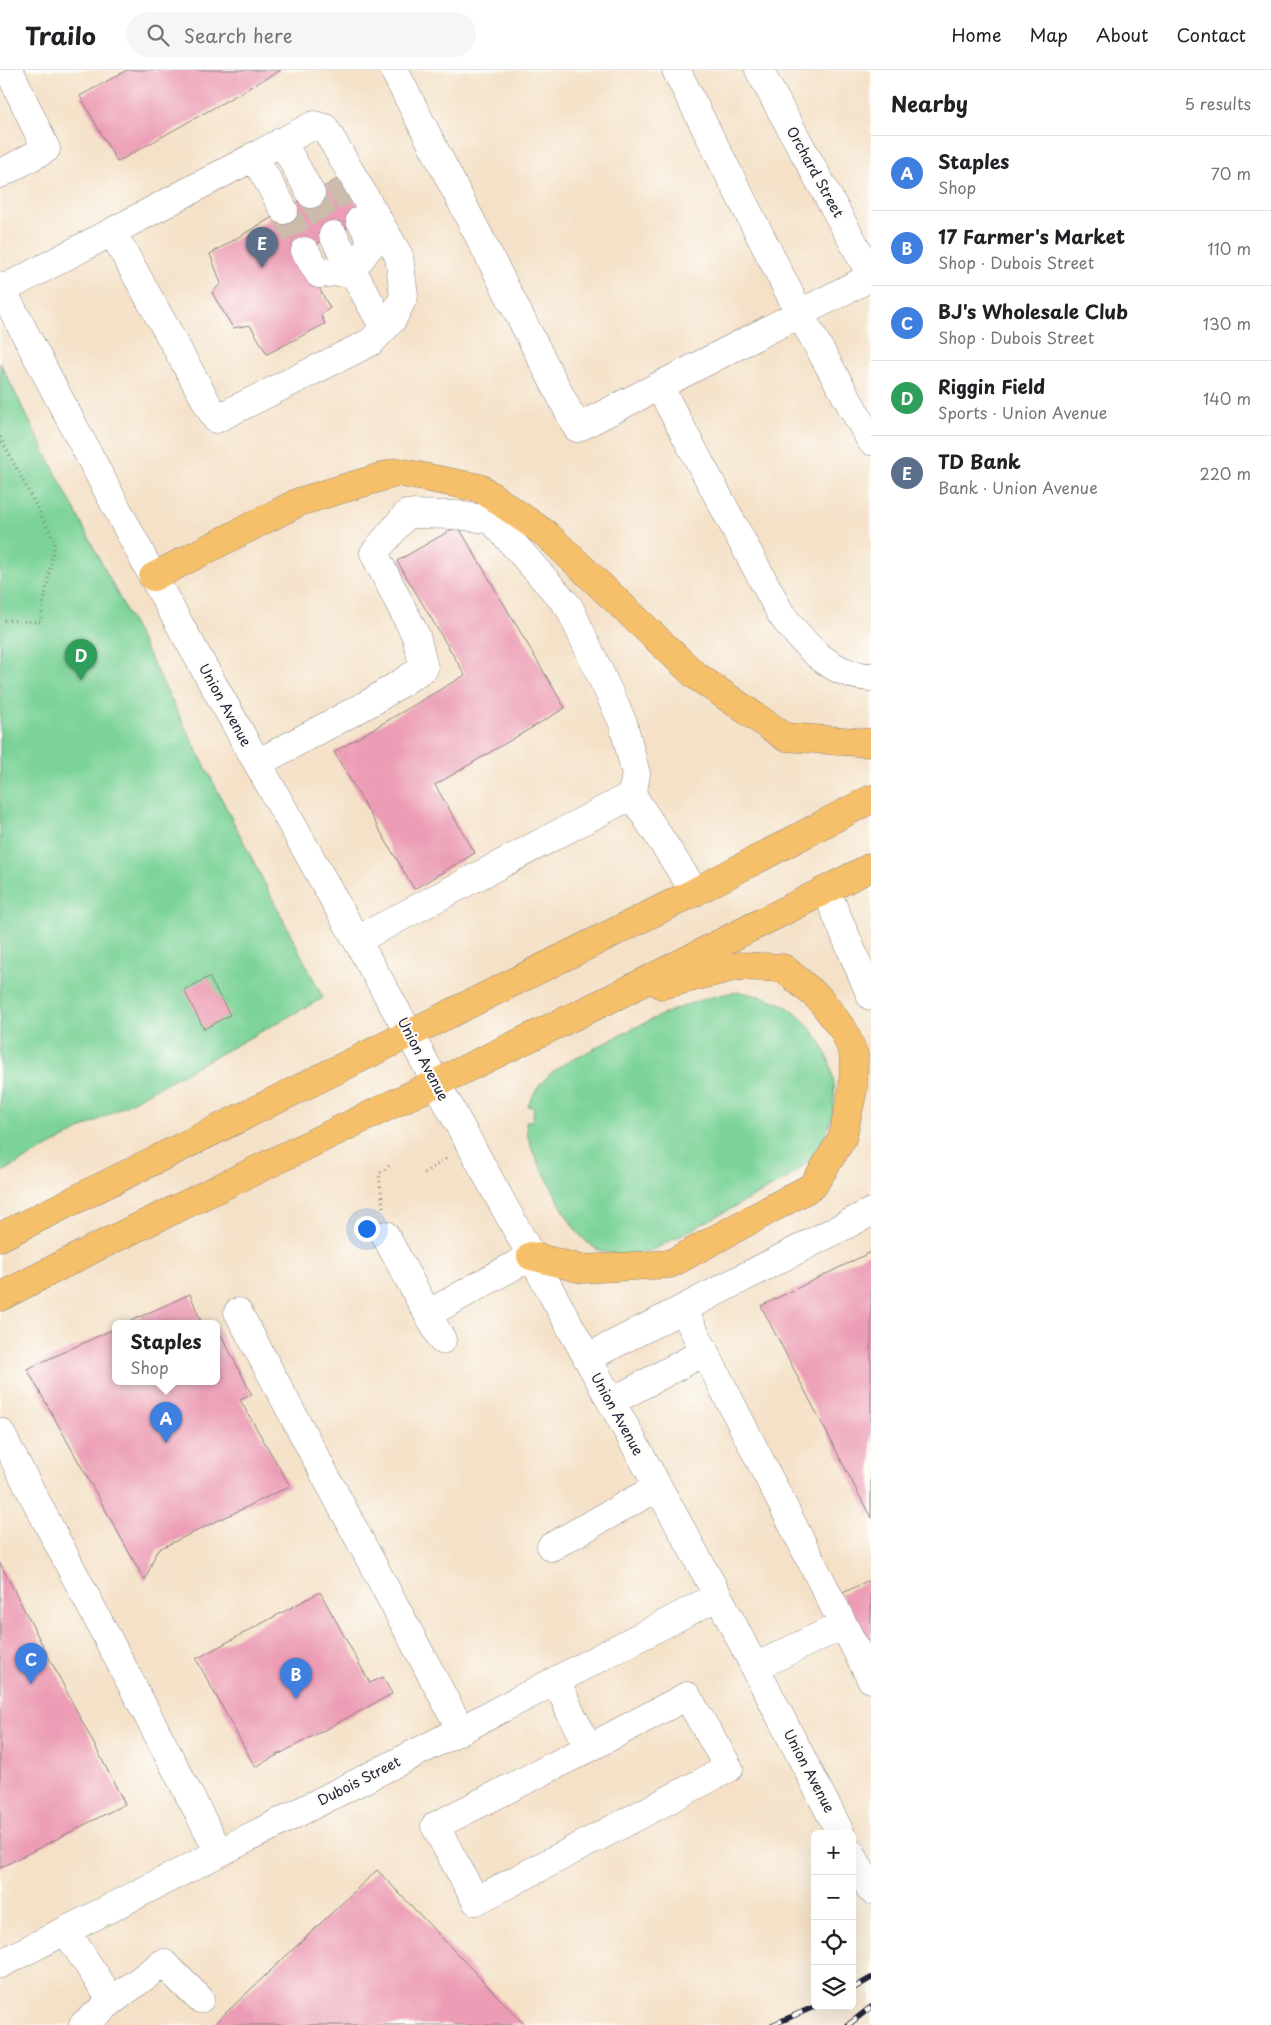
<!DOCTYPE html>
<meta charset="utf-8">
<style>
body{margin:0;font-family:"Playpen Sans",sans-serif;background:#f6f6f6;color:#202124}
.controls{position:absolute;right:15px;bottom:15px;display:grid;overflow:hidden;border-radius:8px;box-shadow:0 5px 20px #0002}
.controls button{width:45px;height:45px;display:grid;place-items:center;padding:0;border:0;border-bottom:1px solid #e0e0e0;background:#fff;color:#202124;font:25px sans-serif}
.you{position:absolute;left:366px;top:1158px;width:18px;height:18px;margin:-12px;border:4px solid #fff;border-radius:50%;background:#1a73e8;box-shadow:0 0 0 8px #1a73e833}
.badge{display:grid;place-items:center;width:32px;height:32px;border-radius:50%;background:#7c3aed;color:#fff;font-size:16px;font-weight:700}
.pin{position:absolute;translate:-50% -41px;filter:drop-shadow(0 1px 2px #0008)}
.pin::after{content:'';position:absolute;top:26px;width:18px;height:15px;background:inherit;clip-path:polygon(0 0,100% 0,50% 100%)}
.popup{position:absolute;left:112px;top:1250px;width:108px;height:65px;box-sizing:border-box;display:grid;place-content:center;border-radius:8px;background:#fff;filter:drop-shadow(0 1px 4px #0005);font-size:16px;white-space:nowrap;color:#757577}
.popup b{font-size:19px;color:#202124}
.popup::after{content:'';position:absolute;left:50%;top:100%;margin-left:-10px;border:10px solid transparent;border-top-color:#fff}
.list{margin:0;padding:0;list-style:none}
h2{display:flex;justify-content:space-between;align-items:center;height:65px;margin:0;padding:0 20px;font-size:21px}
h2 small{font-size:16px;font-weight:400;color:#757577}
.list li{display:grid;grid-template-columns:32px 1fr auto;gap:15px;align-items:center;box-sizing:border-box;height:75px;padding:0 20px;border-top:1px solid #e0e0e0}
.list b{display:block;font-size:19px;white-space:nowrap}
.list p{margin:0;font-size:16px;white-space:nowrap;color:#757577}
.list em{font-size:16px;font-style:normal;color:#757577}
.icon{flex:none;width:28px;height:28px;fill:none;stroke:currentColor;stroke-width:2;stroke-linecap:round;stroke-linejoin:round}
.map{position:relative;flex:none;width:871px;height:1955px;overflow:hidden}
header{display:flex;align-items:center;gap:30px;box-sizing:border-box;height:70px;padding:0 25px;background:#fff;border-bottom:1px solid #e0e0e0}
header strong{font-size:24px}
nav{display:flex;gap:28px;margin-inline-start:auto;font-size:18px}
.search{width:350px;height:45px;background:#f6f6f6;display:flex;align-items:center;gap:12px;box-sizing:border-box;padding:0 18px;border-radius:28px;color:#757577;font-size:19px}
main{display:flex}
aside{flex:1;background:#fff}
.map>svg:first-child{display:block}
.green{fill:#7bd398;stroke:#4e7a6a}
.building{fill:#ec9db5}
.lines{fill:none;stroke-linecap:round;stroke-linejoin:round}
.minor-tunnel{stroke:#cabbab;stroke-width:28;stroke-dasharray:28 14;stroke-linecap:butt}
.minor-casing{stroke:#8b8281;stroke-width:29}
.highway-casing{stroke:#8b8281;stroke-width:29}
.path{stroke:#8b8281;stroke-width:3;stroke-dasharray:1 4;stroke-linecap:butt}
.minor{stroke:#fff;stroke-width:28}
.highway{stroke:#f6c06b;stroke-width:28}
.rail-casing{stroke:#22223b;stroke-width:5.5}
.rail{stroke:#fdfcf7;stroke-width:4;stroke-dasharray:11;stroke-linecap:butt}
.labels{text-anchor:middle;stroke-width:4.5;stroke-linejoin:round;paint-order:stroke}
.street-label{font-size:14px;fill:#22223b;stroke:#fdfcf7}
</style>
<header>
<strong>Trailo</strong>
<div class="search"><svg class="icon" aria-label="search" viewBox="0 0 24 24"><circle cx="10" cy="10" r="6"/><path d="M15 15l6 6"/></svg>Search here</div>
<nav><a>Home</a><a>Map</a><a>About</a><a>Contact</a></nav>
</header>
<main>
<div class="map">
<svg width="871" height="1955" viewBox="0 0 871 1955">
<rect width="100%" height="100%" fill="#fdfcf7"/>
<filter id="ink" filterUnits="userSpaceOnUse"><feTurbulence type="fractalNoise" baseFrequency=".02" numOctaves="2"/><feDisplacementMap in="SourceGraphic" scale="10" xChannelSelector="R" yChannelSelector="G"/><feConvolveMatrix kernelMatrix="1 2 1 2 8 2 1 2 1" color-interpolation-filters="sRGB"/></filter>
<filter id="wash" filterUnits="userSpaceOnUse"><feTurbulence type="fractalNoise" baseFrequency=".0096" numOctaves="4" result="noise"/><feDisplacementMap in="SourceGraphic" scale="20" xChannelSelector="R" yChannelSelector="G"/><feGaussianBlur stdDeviation="1.12" result="paint"/><feColorMatrix in="noise" values="0 0 0 0 0 0 0 0 0 0 0 0 0 0 0 0 0 1.4 0 .05"/><feComposite in="paint" operator="in"/></filter>
<g filter="url(#wash)">
<rect width="100%" height="100%" fill="#f4e1c7"/>
<path class="green" d="M0 293 323 928 0 1103Z
M739 922C757 925 775 929 790 939 851 984 849 1069 785 1110L655 1179C590 1200 574 1162 549 1112 538 1092 526 1074 526 1051H532L534 1038 528 1036C536 1017 546 1005 564 994 615 969 683 927 739 922Z"/>
<g id="blocks">
<path class="building" d="M127 0H281L117 92 80 26Z
M342 106 365 147 300 183 330 238 321 245 325 254 267 284 250 255 233 258 212 223 221 213 210 184Z
M458 456 565 638 435 715 475 783 414 819 334 682 465 605 397 491Z
M209 907 230 945 204 959 184 920Z
M871 1182V1448L761 1236Z
M190 1224 202 1254H124Z
M216 1255 252 1325 240 1330 290 1416 157 1480 145 1511 27 1299 116 1258V1312H216Z
M0 1493 125 1734 0 1798Z
M871 1509V1568L867 1570 841 1524Z
M320 1522 370 1613 383 1607 392 1624 255 1697 196 1589Z
M377 1800 525 1955H213Z"/>
</g>
</g>
<g filter="url(#ink)">
<use href="#blocks" fill-opacity="0" stroke="#8b8281" stroke-width="1"/>
<g class="lines">
<path class="minor-tunnel" d="M337 109 360 150
M311 124 333 165
M284 140 305 181"/>
<defs>
<path id="minor" d="M394 0 577 358 871 207
M676 0 800 244 871 371
M759 0 871 205
M282 71 311 124
M254 86 284 140
M0 104 46 79 9 0
M360 150 373 172 352 200 384 258
M333 165 352 200
M305 181 319 204 352 200
M0 216 153 507 410 965 718 1526 841 1764
M2 220 314 55 325 58 399 186 404 226 392 250 371 272 216 349 113 163
M659 316 781 544C803 573 830 606 871 607
M258 693 373 631 424 598 416 566 374 483 407 444 456 445 492 450 569 537 623 653 636 704 632 725
M826 820 871 926
M357 870 632 725 695 822
M385 1165 442 1270
M683 1239 871 1609
M238 1242 461 1660
M428 1244 531 1186
M587 1288 871 1142
M611 1332 704 1282
M0 1362 219 1782
M551 1477 658 1417
M755 1597 843 1555
M557 1610 570 1642 589 1678 687 1626 729 1698 476 1831 435 1756 589 1678
M852 1784 871 1820
M66 1861 112 1931 83 1955
M0 1894 461 1660 718 1526
M112 1931 163 1893 200 1929"/>
<path id="highway" d="M153 507 299 432 398 402 480 418 546 464 695 605 785 667 871 673
M0 1167 695 822 871 729
M531 1186 582 1199 670 1194 813 1116 842 1069 853 1020 854 985 844 961 819 928 783 898 738 896 662 915
M0 1227 95 1178 612 928 871 797"/>
</defs>
<use href="#minor" class="minor-casing"/>
<use href="#highway" class="highway-casing"/>
<path class="path" d="M0 367 55 472 40 552 0 550
M424 1103 446 1089
M383 1137 379 1104 390 1095"/>
<use href="#minor" class="minor"/>
<use href="#highway" class="highway"/>
<defs>
<path id="rail" d="M852 1919 871 1908
M772 1955 816 1936
M848 1955 871 1937"/>
</defs>
<use href="#rail" class="rail-casing"/>
<use href="#rail" class="rail"/>
</g>
</g>
<g class="labels">
<g class="street-label">
<text transform="translate(815 102) rotate(61)" y="5">Orchard Street</text>
<text transform="translate(225 635) rotate(61)" y="5">Union Avenue</text>
<text transform="translate(423 989) rotate(62)" y="5">Union Avenue</text>
<text transform="translate(617 1344) rotate(61)" y="5">Union Avenue</text>
<text transform="translate(809 1701) rotate(62)" y="5">Union Avenue</text>
<text transform="translate(359 1711) rotate(-27)" y="5">Dubois Street</text>
</g>
</g>
</svg>
<div class="controls">
<button>+</button>
<button>−</button>
<button><svg class="icon" aria-label="locate" viewBox="0 0 24 24"><circle cx="12" cy="12" r="6"/><path d="M12 2v4M12 18v4M2 12h4M18 12h4"/></svg></button>
<button><svg class="icon" aria-label="layers" viewBox="0 0 24 24"><path d="M12 4l9 5-9 5-9-5zM3 14l9 5 9-5"/></svg></button>
</div>
<div class="you"></div>
<div class="pin badge" style="left:166px;top:1373px;background:#3f7fe0">A</div>
<div class="popup"><b>Staples</b>Shop</div>
<div class="pin badge" style="left:296px;top:1629px;background:#3f7fe0">B</div>
<div class="pin badge" style="left:31px;top:1614px;background:#3f7fe0">C</div>
<div class="pin badge" style="left:81px;top:610px;background:#2e9e5b">D</div>
<div class="pin badge" style="left:262px;top:198px;background:#5c6f8a">E</div>
</div>
<aside>
<h2>Nearby<small>5 results</small></h2>
<ul class="list">
<li><span class="badge" style="background:#3f7fe0">A</span><div><b>Staples</b><p>Shop</p></div><em>70 m</em></li>
<li><span class="badge" style="background:#3f7fe0">B</span><div><b>17 Farmer's Market</b><p>Shop · Dubois Street</p></div><em>110 m</em></li>
<li><span class="badge" style="background:#3f7fe0">C</span><div><b>BJ's Wholesale Club</b><p>Shop · Dubois Street</p></div><em>130 m</em></li>
<li><span class="badge" style="background:#2e9e5b">D</span><div><b>Riggin Field</b><p>Sports · Union Avenue</p></div><em>140 m</em></li>
<li><span class="badge" style="background:#5c6f8a">E</span><div><b>TD Bank</b><p>Bank · Union Avenue</p></div><em>220 m</em></li>
</ul>
</aside>
</main>
